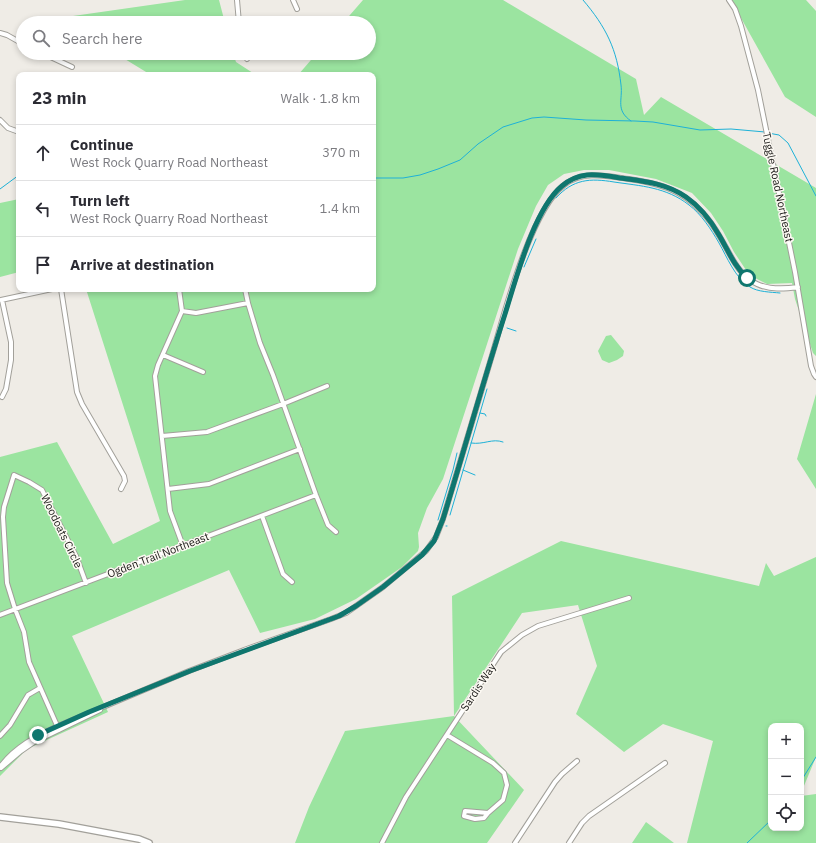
<!DOCTYPE html>
<meta charset="utf-8">
<style>
body{margin:0;font-family:"IBM Plex Sans",sans-serif;background:#f7f7f7;color:#2b2b33}
.controls{position:absolute;right:12px;bottom:12px;display:grid;overflow:hidden;border-radius:8px;box-shadow:0 2px 6px #0003}
.controls button{width:36px;height:36px;display:grid;place-items:center;padding:0;border:0;border-bottom:1px solid #e1e1e2;background:#fff;color:#2b2b33;font:20px sans-serif}
.stop{position:absolute;width:12px;height:12px;margin:-9px;border:3px solid #0f766e;border-radius:50%;background:#fff}
.stop.end{background:#0f766e;border-color:#fff;box-shadow:0 1px 4px #0008}
.list{margin:0;padding:0;list-style:none}
h2{display:flex;justify-content:space-between;align-items:center;height:52px;margin:0;padding:0 16px;font-size:17px}
h2 small{font-size:13px;font-weight:400;color:#7c7c81}
.list li{display:grid;grid-template-columns:26px 1fr auto;gap:12px;align-items:center;box-sizing:border-box;height:56px;padding:0 16px;border-top:1px solid #e1e1e2}
.list b{display:block;font-size:15px;white-space:nowrap}
.list p{margin:0;font-size:13px;white-space:nowrap;color:#7c7c81}
.list em{font-size:13px;font-style:normal;color:#7c7c81}
.icon{flex:none;width:22px;height:22px;fill:none;stroke:currentColor;stroke-width:2;stroke-linecap:round;stroke-linejoin:round}
.map{position:relative;flex:none;width:816px;height:843px;overflow:hidden}
.search{position:absolute;background:#fff;box-shadow:0 2px 6px #0003;left:16px;top:16px;width:360px;height:44px;display:flex;align-items:center;gap:10px;box-sizing:border-box;padding:0 14px;border-radius:22px;color:#7c7c81;font-size:15px}
.panel{position:absolute;background:#fff;box-shadow:0 2px 6px #0003;left:16px;top:72px;width:360px;height:220px;border-radius:8px}
.map>svg:first-child{display:block}
.green{fill:#9be4a0}
.lines{fill:none;stroke-linecap:round;stroke-linejoin:round}
.stream{stroke:#1eb1d7;stroke-width:1}
.street-casing{stroke:#a2a09a;stroke-width:6}
.secondary-casing{stroke:#a2a09a;stroke-width:8}
.street{stroke:#fff;stroke-width:4}
.secondary{stroke:#fff;stroke-width:5.5}
.route{stroke:#0f766e;stroke-width:5}
.labels{text-anchor:middle;stroke-width:3;stroke-linejoin:round;paint-order:stroke}
.street-label{font-size:11px;fill:#191816;stroke:#fcf9f3}
</style>
<div class="map">
<svg width="816" height="843" viewBox="0 0 816 843">
<rect width="100%" height="100%" fill="#efece6"/>
<path class="green" d="M185 0H219L225 23H67L59 18Z
M363 0H503L636 79 644 115 661 97 816 188V356L813 353 795 299 792 283 767 284 757 279 748 273 734 252 723 231 711 213 692 193 656 179 609 170H584L564 174 548 185 536 206 518 249 443 479 427 508 418 533 419 547 418 551 402 567 356 599 315 619 260 633 229 570 72 636 108 712 27 749 0 776V457L57 442 113 544 160 521 86 289H373V75H298L317 53H369V23H343Z
M731 0H806L816 11V117L785 97Z
M115 53H233L236 62 256 75H151Z
M19 199V272L0 277V203Z
M611 335 624 351 623 356 617 360 609 363 602 360 598 351 606 336Z
M816 394V489L797 459Z
M561 541 759 586 766 563 774 576 816 557V757L801 793V726H771V828H801V796L816 794V843H687L713 741 663 724 624 752 576 714 597 666 578 605 522 613 454 716 524 790 487 843H295L309 807 345 731 454 716 452 596Z
M646 822 674 843H632Z"/>
<g class="lines">
<path class="stream" d="M583 0C606 27 617 49 621 85 623 100 615 110 631 121
M768 133 779 135 788 143 816 196
M373 178H403L420 175 438 169 460 160 478 144 503 127 532 118 544 117 586 120 635 121 653 122 700 130 731 129 765 132
M0 189 19 175
M556 198C573 179 590 178 614 182 641 186 666 187 689 205 701 214 711 229 719 243 727 257 735 278 750 287 758 292 770 292 780 293
M524 267 536 239
M507 328 516 331
M480 413 485 414 486 416
M471 443C484 445 492 438 503 442
M463 470 475 475
M450 515 487 389
M438 520 453 470 457 453
M446 526H447
M801 781 816 757
M747 843 771 820"/>
<defs>
<path id="street" d="M237 0 239 23
M293 0 297 9
M729 0 735 9 741 26 758 90 795 272 811 366 814 374 816 377
M0 33 7 35 23 44
M42 53 72 67
M244 53 247 59
M0 120 8 128 19 132
M61 289 77 392 82 404 124 476 125 481 121 489
M179 289 182 311 158 365 155 376 170 511 183 546
M1 300 52 289
M2 300 11 342V360L6 389 2 397
M248 303 260 343 273 375 316 495 328 525 336 532
M182 311 196 313 248 303 245 289
M163 355 203 372
M162 436 207 432 283 404 327 386
M168 489 209 484 300 449
M262 516 283 574 292 582
M0 615 316 495
M59 730 29 662 24 632 15 609 7 583 3 517 4 507 14 475 29 482 42 490 76 556 86 583
M447 735 493 763 504 773 507 785 503 800 488 813 465 811 464 816 475 819 484 818 488 813
M0 736 10 725 28 695 40 688
M0 767C15 747 36 736 58 726L189 671 244 650 331 619 346 613 383 587 426 551 436 537 443 519C460 464 476 408 493 352 505 311 531 210 564 185 583 170 607 176 629 179 657 183 681 189 701 211 708 218 715 228 720 237 730 253 738 276 757 284 770 290 784 289 798 287
M1 768 21 751 34 742 100 710
M382 843 406 797 501 652 522 635 538 626 629 598
M515 843 555 782 562 774 577 761
M569 843 582 823 589 816 665 763"/>
<path id="secondary" d="M0 817 59 824 139 839 149 843"/>
</defs>
<use href="#street" class="street-casing"/>
<use href="#secondary" class="secondary-casing"/>
<use href="#street" class="street"/>
<use href="#secondary" class="secondary"/>
</g>
<g class="lines">
<path class="route" d="M38 735 89 712 190 671 339 616 356 606 383 587 422 555 434 541 443 519C464 451 483 382 505 314 516 279 534 209 562 186 569 180 578 176 587 175 598 174 609 176 620 178 642 181 666 183 686 197 699 206 711 221 719 235 728 250 734 266 747 278"/>
</g>
<g class="labels">
<g class="street-label">
<text transform="translate(778 187) rotate(78)" y="4">Tuggle Road Northeast</text>
<text transform="translate(62 531) rotate(64)" y="4">Woodoats Circle</text>
<text transform="translate(158 555) rotate(-21)" y="4">Ogden Trail Northeast</text>
<text transform="translate(478 687) rotate(-57)" y="4">Sardis Way</text>
</g>
</g>
</svg>
<div class="controls">
<button>+</button>
<button>−</button>
<button><svg class="icon" aria-label="locate" viewBox="0 0 24 24"><circle cx="12" cy="12" r="6"/><path d="M12 2v4M12 18v4M2 12h4M18 12h4"/></svg></button>
</div>
<div class="stop" style="left:747px;top:278px"></div>
<div class="stop end" style="left:38px;top:735px"></div>
<div class="search"><svg class="icon" aria-label="search" viewBox="0 0 24 24"><circle cx="10" cy="10" r="6"/><path d="M15 15l6 6"/></svg>Search here</div>
<section class="panel">
<h2>23 min<small>Walk · 1.8 km</small></h2>
<ul class="list">
<li><svg class="icon" aria-label="ahead" viewBox="0 0 24 24"><path d="M12 20V5M6 11l6-6 6 6"/></svg><div><b>Continue</b><p>West Rock Quarry Road Northeast</p></div><em>370 m</em></li>
<li><svg class="icon" aria-label="left" viewBox="0 0 24 24"><path d="M17 20v-9H6M10 6l-5 5 5 5"/></svg><div><b>Turn left</b><p>West Rock Quarry Road Northeast</p></div><em>1.4 km</em></li>
<li><svg class="icon" aria-label="arrive" viewBox="0 0 24 24"><path d="M6 21V4h12l-3 4 3 4H6"/></svg><div><b>Arrive at destination</b></div></li>
</ul>
</section>
</div>
